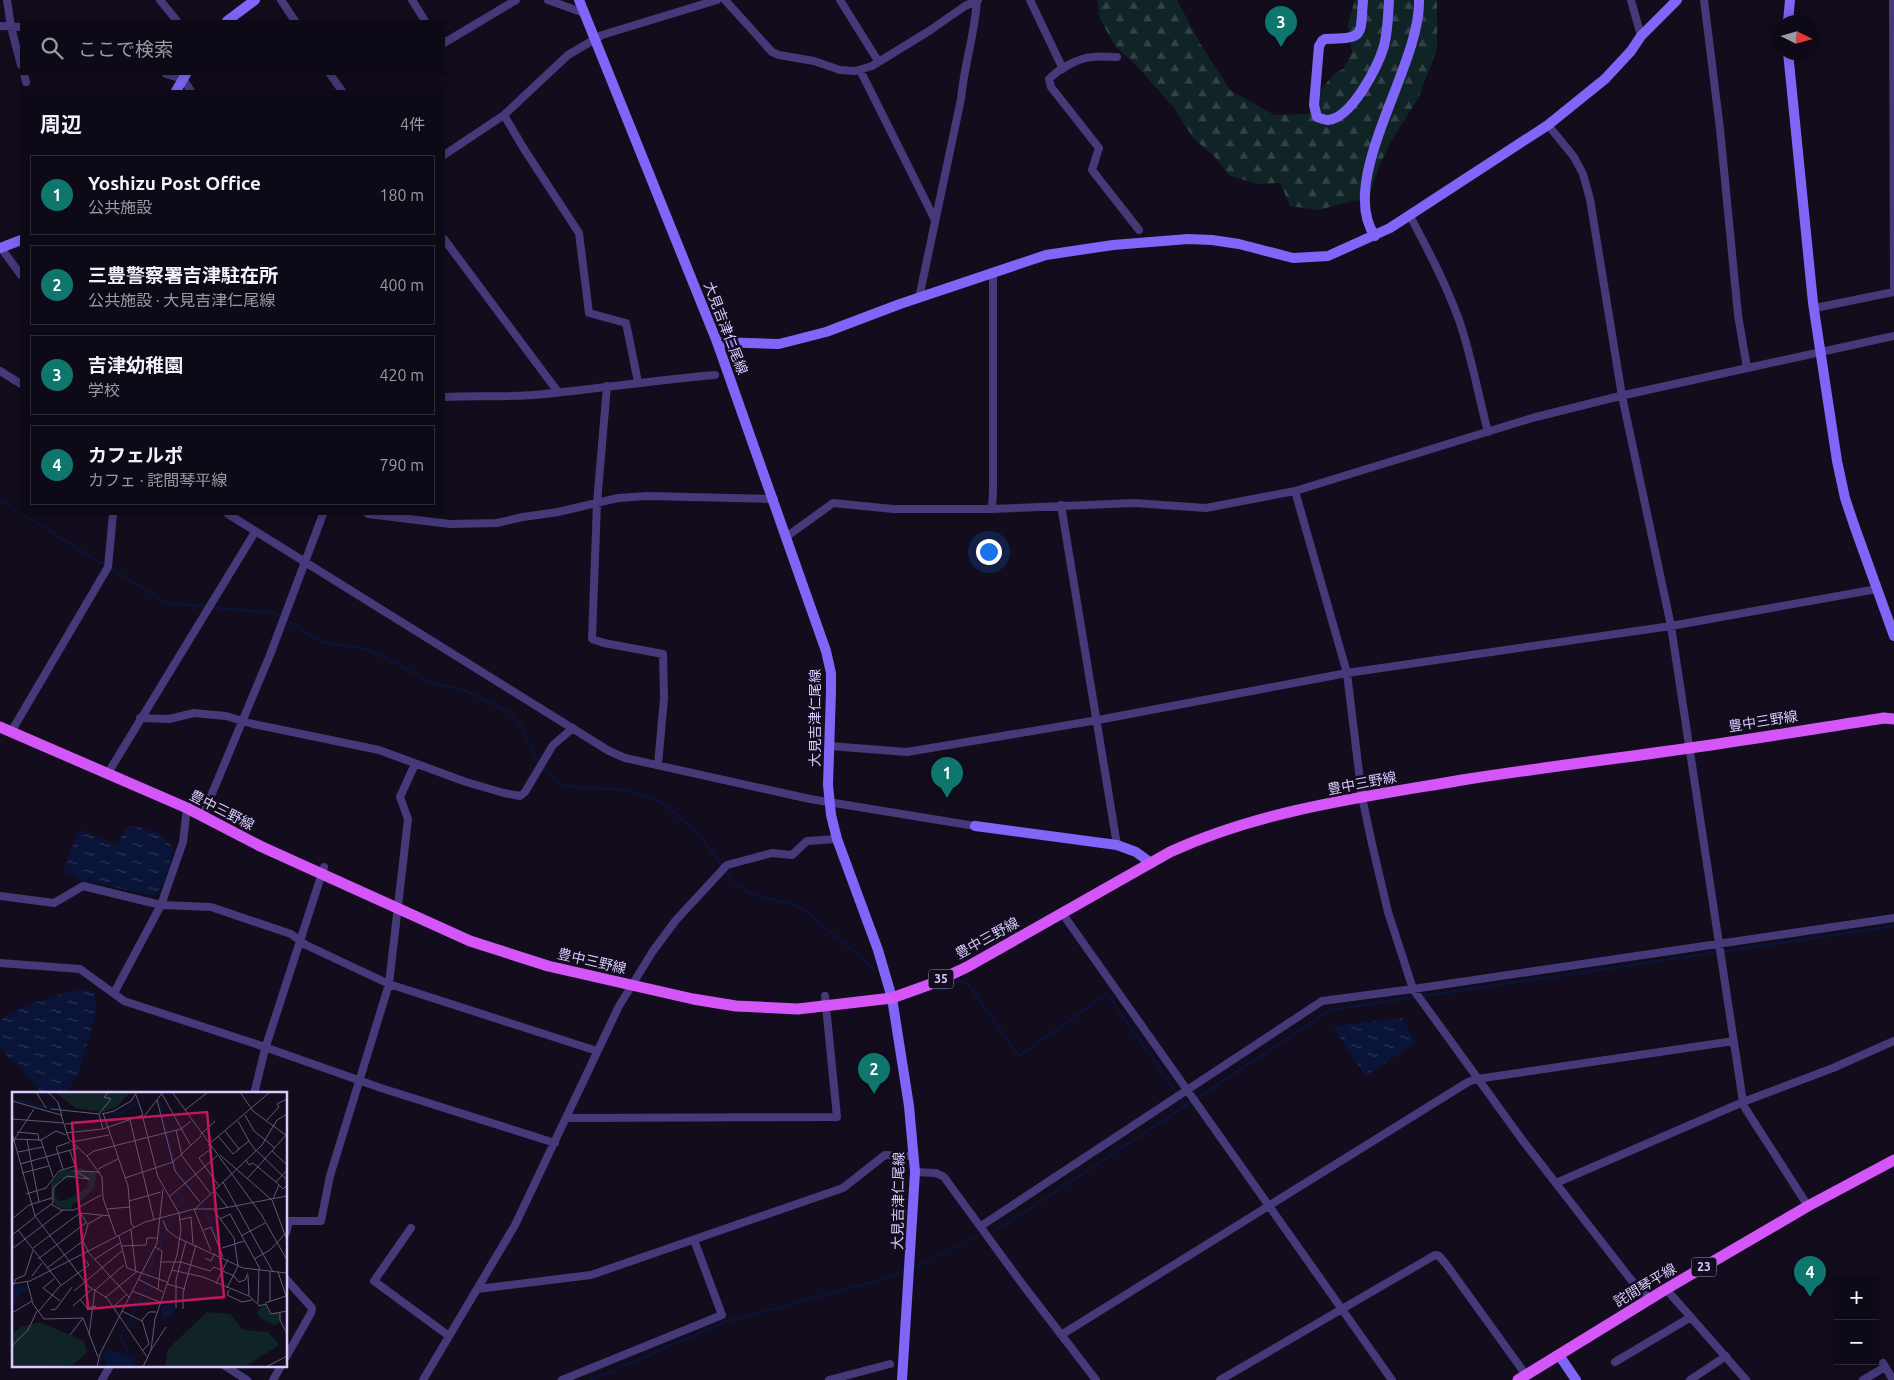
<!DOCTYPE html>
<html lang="ja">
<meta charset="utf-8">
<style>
body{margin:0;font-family:Ubuntu,"Noto Sans JP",sans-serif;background:#1c1723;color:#f1f3f6}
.controls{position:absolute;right:15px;bottom:15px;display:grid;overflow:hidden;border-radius:0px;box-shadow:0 2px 12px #0003}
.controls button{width:45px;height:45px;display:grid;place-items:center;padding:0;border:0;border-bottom:1px solid #2e2a35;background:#0e0916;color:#f1f3f6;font:25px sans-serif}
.compass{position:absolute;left:1774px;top:15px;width:45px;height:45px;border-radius:50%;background:#0e0916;box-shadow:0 2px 12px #0003;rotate:95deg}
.you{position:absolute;left:988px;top:551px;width:18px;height:18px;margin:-12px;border:4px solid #fff;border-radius:50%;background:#1a73e8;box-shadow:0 0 0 8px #1a73e833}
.badge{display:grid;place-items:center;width:32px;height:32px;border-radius:50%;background:#0f766e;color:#fff;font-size:16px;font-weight:700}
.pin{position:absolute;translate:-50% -41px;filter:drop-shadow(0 1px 2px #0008)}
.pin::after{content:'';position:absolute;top:26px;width:18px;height:15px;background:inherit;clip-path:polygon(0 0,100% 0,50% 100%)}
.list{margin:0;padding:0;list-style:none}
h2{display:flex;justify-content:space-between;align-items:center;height:65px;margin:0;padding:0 20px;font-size:21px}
h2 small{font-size:16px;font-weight:400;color:#9b9aa1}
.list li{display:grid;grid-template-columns:32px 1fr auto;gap:15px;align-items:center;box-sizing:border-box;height:80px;margin:0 10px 10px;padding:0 10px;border:1px solid #2e2a35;border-radius:0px}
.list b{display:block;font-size:19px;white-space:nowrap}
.list p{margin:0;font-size:16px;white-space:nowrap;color:#9b9aa1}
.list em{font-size:16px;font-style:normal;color:#9b9aa1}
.icon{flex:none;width:28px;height:28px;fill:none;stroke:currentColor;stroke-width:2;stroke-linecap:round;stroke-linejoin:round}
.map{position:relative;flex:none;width:1894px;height:1380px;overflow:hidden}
.search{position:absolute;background:#0e0916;box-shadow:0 2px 12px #0003;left:20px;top:20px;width:425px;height:55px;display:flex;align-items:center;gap:12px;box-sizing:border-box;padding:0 18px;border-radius:0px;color:#9b9aa1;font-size:19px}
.panel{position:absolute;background:#0e0916;box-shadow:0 2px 12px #0003;left:20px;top:90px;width:425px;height:425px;border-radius:0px}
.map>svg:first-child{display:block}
.forest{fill:url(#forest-firs)}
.water{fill:url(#water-ripples)}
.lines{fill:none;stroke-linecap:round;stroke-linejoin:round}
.stream{stroke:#0a1438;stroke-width:2.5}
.street{stroke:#45397a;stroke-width:8}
.secondary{stroke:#7f66f8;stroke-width:10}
.primary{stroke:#d456f8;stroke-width:11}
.labels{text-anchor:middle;stroke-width:5;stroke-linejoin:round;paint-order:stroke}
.shield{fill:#120c1d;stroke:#9d91ba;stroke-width:1}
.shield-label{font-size:12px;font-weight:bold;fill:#d8cafd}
.street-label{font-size:14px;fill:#d8cafd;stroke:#120c1d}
.inset-river{fill:none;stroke:#0a1438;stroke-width:2.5}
.inset-road{fill:none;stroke:#615877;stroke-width:1}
.view{fill:#c2185b;fill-opacity:0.15;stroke:#c2185b;stroke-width:2.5}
.inset-edge{fill:none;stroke:#d8cafd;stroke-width:2.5}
</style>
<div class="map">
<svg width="1894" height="1380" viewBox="0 0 1894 1380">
<defs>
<pattern id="forest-firs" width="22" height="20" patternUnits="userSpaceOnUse" patternTransform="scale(1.25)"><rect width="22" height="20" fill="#102426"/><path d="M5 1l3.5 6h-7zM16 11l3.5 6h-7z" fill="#324246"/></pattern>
<pattern id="water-ripples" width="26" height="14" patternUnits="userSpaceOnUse" patternTransform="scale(1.25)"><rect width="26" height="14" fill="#0a1438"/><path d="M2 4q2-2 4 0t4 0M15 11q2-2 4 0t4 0" fill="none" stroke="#2d3556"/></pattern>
</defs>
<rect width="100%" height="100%" fill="#120c1d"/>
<path class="forest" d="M1097 0H1177L1201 45 1230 90 1274 115 1308 114 1322 88 1334 74 1343 69 1352 53 1348 24 1355 0H1437V48L1419 97 1391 141 1380 164 1369 197 1318 210 1290 206 1280 183 1258 184 1230 176 1215 157 1193 138 1175 109 1136 65 1115 46 1100 19Z"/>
<path class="water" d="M127 826C149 828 160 831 174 849L164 883 155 896 80 880 63 870 79 829 117 845Z
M80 988 94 992 97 1009 89 1038 77 1077 64 1094H43L17 1064 0 1049V1023L3 1018 30 1004Z
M1402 1018 1417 1043 1365 1076 1333 1026Z"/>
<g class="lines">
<path class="stream" d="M0 500 21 513
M22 514 106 566
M110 568 167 603 275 613 321 642 366 649 388 659 426 680 435 684 462 689 506 710 520 724 538 763 554 780 564 785 578 788 619 789 632 792 650 798 665 805 696 832 711 850 733 883 750 893 790 904 806 911 874 969
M941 991 960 981 968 984 1019 1056 1107 994 1186 1106
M994 1231 1031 1208 1330 1010 1894 926
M911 1270 978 1236
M619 1368 725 1322 883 1279 906 1272
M590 1380 612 1371"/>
<path class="street" d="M7 0 11 27 21 65
M160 0 177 21
M281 0 295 21
M412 0 425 21
M548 0 584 13
M725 0 772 52 779 55 814 61 840 70 855 71 872 66 929 31 965 6 978 0
M840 0 878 61
M1030 0 1063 69
M1631 0 1641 36
M1704 0 1720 129 1738 315 1747 368
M1893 0 1894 292
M0 26 21 27
M444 43 516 0
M1117 57C1109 57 1100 56 1092 57 1078 58 1059 69 1049 79L1051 87 1099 148 1092 170 1139 230
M860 70 935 220
M24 74 26 82
M166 74 183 79 191 91
M330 74 342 91
M504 115 524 149 579 233 589 313 626 323 638 382
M1548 125 1574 157 1583 174 1590 199 1622 396 1671 626 1743 1102 1745 1108 1808 1206
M444 155 504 115 568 55 602 35 717 0
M1410 216C1428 250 1446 284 1459 320 1472 357 1478 395 1488 432
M444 239 558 392
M1 248 21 275
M919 298 961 99C964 66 975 33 977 0
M1815 308 1894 292
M0 371 21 384
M607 386 597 503 592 639 604 643 663 654 664 698 658 765
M444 397C477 395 510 398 544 394 601 388 658 380 715 375
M1295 491 1347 673 1362 797 1372 844 1388 912 1413 989 1523 1141 1632 1281 1651 1299
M1061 505 1117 845
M992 509 993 491V272
M228 514 609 751 625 758 810 799 975 826
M368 514 450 524 497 523 523 517 558 512 618 498 647 496 774 499
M786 537 833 503 893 509H992L1134 503 1206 508 1295 491 1532 418 1620 396 1894 336
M140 718 169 719 194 713 226 716 253 724 379 750 466 782 504 793 520 796 525 792 553 745 573 728
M11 732 108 567 113 514
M829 746 907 752 1098 720 1347 673 1671 626 1877 589
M108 773 255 532
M203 815 270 655 323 514
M0 896 54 903 83 886 161 905 211 907 291 934 306 945 389 984 597 1051
M1062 913 1392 1380
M0 963 80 969 124 1001 256 1044 381 1088 555 1143
M114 993 161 905 183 842 187 808
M254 1094 265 1049 324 867
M567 1118 837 1117 825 996
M915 1172 936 1173 944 1177 1023 1285 1096 1380
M1556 1183 1743 1102 1833 1068 1894 1041
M981 1226 1322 1001 1413 989 1894 918
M411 1228 374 1281 449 1336
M286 1233 289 1221H321L330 1176 389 984 408 819 400 797 415 764
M286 1279 312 1308 311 1313 286 1357
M478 1289 591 1275 843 1188 885 1155 914 1156
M1666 1289 1746 1380
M1061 1335 1468 1082 1477 1079 1734 1041
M1615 1362 1691 1317
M1883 1363 1893 1380
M225 1366 247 1380
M102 1380 110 1366
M273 1380 281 1366
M423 1380 515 1225 619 1006 653 951 676 920 727 865 772 853 792 855 807 841 837 839
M562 1380 722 1315 694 1240
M829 1380 890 1364
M1220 1380 1435 1255 1439 1256 1446 1264 1526 1375 1525 1378
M1690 1380 1726 1356
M1863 1380 1885 1367"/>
<path class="secondary" d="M579 0 717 342 826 651 831 673V691L828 785 831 815 837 839 878 950 892 998 909 1106 915 1172 902 1380
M1363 0C1360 38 1365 38 1325 39L1322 41 1319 46 1314 105 1317 117C1320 118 1325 120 1328 120 1352 118 1378 66 1384 46 1388 31 1388 16 1389 0
M227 21 255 0
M1788 22 1790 0
M1788 52 1813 303 1837 461 1845 498 1854 525 1894 636
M176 91 186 74
M1375 236C1336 180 1421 66 1419 0
M0 248 21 240
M717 342 779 344 826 332 900 304 1046 255 1113 245 1188 239 1212 240 1239 244 1293 258 1328 256 1390 228 1548 125 1605 79 1631 51 1641 36 1677 0
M975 826 1117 845 1136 852 1151 863
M1559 1355 1576 1380"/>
<path class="primary" d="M0 727 187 808 260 846 470 941 548 966 693 999 736 1006 798 1009 892 998 931 984 967 967 1170 852C1261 810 1363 797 1462 780 1538 768 1614 759 1690 748 1754 739 1819 728 1884 718L1894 719
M1518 1380 1666 1289 1808 1206 1894 1160"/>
</g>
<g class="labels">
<g class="shield">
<rect x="928.5" y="969.5" width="25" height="19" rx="4"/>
<rect x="1691.5" y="1257.5" width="25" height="19" rx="4"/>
</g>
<g class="shield-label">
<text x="941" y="983">35</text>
<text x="1704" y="1271">23</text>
</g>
<g class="street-label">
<text transform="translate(726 328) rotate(69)" y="5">大見吉津仁尾線</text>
<text transform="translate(815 718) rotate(-90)" y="5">大見吉津仁尾線</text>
<text transform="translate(1763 721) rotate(-9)" y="5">豊中三野線</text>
<text transform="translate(1362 783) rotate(-11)" y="5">豊中三野線</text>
<text transform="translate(222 810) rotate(27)" y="5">豊中三野線</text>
<text transform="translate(987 938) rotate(-29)" y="5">豊中三野線</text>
<text transform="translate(592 961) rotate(13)" y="5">豊中三野線</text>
<text transform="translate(898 1201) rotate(-89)" y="5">大見吉津仁尾線</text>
<text transform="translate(1645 1285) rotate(-31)" y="5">詫間琴平線</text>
</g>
</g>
<g transform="translate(12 1092)">
<rect width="275" height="275" fill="#120c1d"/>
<path d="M43 0H118L105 15 91 20 63 16ZM69 76 84 81 83 95 71 107 60 112 59 117 47 116 39 107V91L49 79ZM70 84 76 88 75 96 54 108 47 109 43 104 44 95 48 88ZM195 220 218 222 231 238 256 240 267 253 233 274 153 275 156 257ZM27 230 72 249 75 260 61 273 0 275V242L9 235Z" fill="#102426" fill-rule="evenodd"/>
<path d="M253 212 258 221H268V230L263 233 249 227 245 220Z" fill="#102426"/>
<path d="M14 193 16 198 9 201 1 214 0 196ZM159 211 163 213 162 221 150 228V215ZM95 257 124 266 123 271 121 275H94V266L88 265Z" fill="#0a1438"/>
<path class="inset-river" d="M0 7 23 14 58 18M147 8 164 78 182 100M95 22 110 20 130 8 135 0M164 100 171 108 165 113M190 111 205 145M211 157 229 151M115 233 134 195 142 161 148 156 150 145 163 124M113 237 108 246 116 258 114 264"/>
<path class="inset-road" d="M24 0 34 16M36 0 46 10 50 24M160 0 249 122 275 168M228 0 241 19 275 44M150 2 179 54M145 8 163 79 188 110M0 9 49 23 57 47 75 64 90 85 91 106 104 144M39 17 87 22M173 18 196 0M91 21 116 94 119 131 122 135M90 22 102 19 119 9 125 0M233 23 242 39 263 56M0 27 52 31M118 28 142 128M226 29 237 49M254 29 267 15 265 12 275 7M53 32 89 29M91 37 87 22 99 7 92 5 97 0M164 38 170 64 198 101M213 39 227 57 237 49 244 59M5 40 26 42 27 49M0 41 23 124 76 194 95 206 135 265M54 41 91 37 131 23 124 3M188 43 203 29M206 44 221 62 227 57M3 47 29 48 44 39 54 43M15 48 27 110M29 48 41 85M60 50 97 43M0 51 22 17M196 53 258 0M200 56 187 66 207 94M245 59 275 88M260 59 275 73M6 60 31 55M208 63 260 108 275 148M75 64 82 59 169 37 179 29M234 68 237 73 241 71 264 90M8 72 66 56M51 77 44 55 58 50M86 77 106 67M275 78 264 90 271 97 275 93M10 81 37 74M113 86 161 70 189 44M235 87 274 43M211 90 261 180M202 98 216 116M14 102 34 96 47 79 63 74 58 59M157 105 205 64M261 107 267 93M117 109 149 100M39 112 49 118H62L89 103M95 117 118 115M182 117 199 159M183 117 250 53 265 28 275 22M202 118 222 146 226 174 215 196M23 124 41 111V96L55 84 77 87 62 79 88 80M0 127 17 113 40 106M208 127 218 122 248 177M151 128 155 138 164 145 231 176 275 181M167 128 179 125 181 152M76 132 90 124M6 138 49 193M119 138 124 181M192 138 199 135 211 165M0 143 23 125M107 144 115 176 155 190M229 144 253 131M71 149 77 161 117 205M109 154 134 153 135 146H146M143 155 150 159 146 197M21 156 68 121 98 124M210 156 232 149M0 157 51 118M193 166 199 169 203 161M26 167 75 130M83 167 108 151M242 167 258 158 275 140M148 170H169L198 179 202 175 222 184 227 190 233 188 236 181M35 176 71 149 76 133 66 117M160 178 191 185 237 204 248 214M266 180 274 204M20 184 30 171M236 184 237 204M42 187 31 196 48 209M126 187 151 200M15 189 21 212 32 227 71 226 86 265M0 192 18 189 133 130 182 117H207L275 104M155 192 173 197M204 192 216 167M0 195 4 187 13 183 21 158M217 198 215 203 230 210 240 208M62 199 110 159M120 199 148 210M94 205 123 181M68 207 75 216 84 214M258 209V179M246 211 247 177M253 211 274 204M61 214 80 197M247 214 254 212 259 222 275 219M101 215 114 203M164 216V188L174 149M171 217V201L184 153M39 218 44 217 60 195M110 219 130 229M26 220 47 195 77 173 71 165 73 160M0 221 20 209M268 221V228L275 242M58 243 71 226M77 243 83 198 112 173M0 254 16 238 25 219M139 258 154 235M130 259 137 252 130 228 137 220H144M85 275 88 262 145 151 151 97M131 275 139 258 143 227 165 163 169 138 167 121 146 85 131 26 151 0M254 275 275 264"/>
<path class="view" d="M195 20 212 205 76 217 60 31Z"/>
<rect width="275" height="275" class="inset-edge"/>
</g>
</svg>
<div class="controls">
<button>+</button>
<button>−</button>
</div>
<svg class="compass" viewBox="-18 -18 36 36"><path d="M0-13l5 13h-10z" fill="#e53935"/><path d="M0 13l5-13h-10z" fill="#9b9aa1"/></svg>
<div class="you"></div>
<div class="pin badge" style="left:947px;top:798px">1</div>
<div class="pin badge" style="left:874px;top:1094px">2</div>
<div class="pin badge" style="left:1281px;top:47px">3</div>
<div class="pin badge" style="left:1810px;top:1297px">4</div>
<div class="search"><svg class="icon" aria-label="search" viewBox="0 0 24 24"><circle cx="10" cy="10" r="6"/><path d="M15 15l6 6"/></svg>ここで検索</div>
<section class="panel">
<h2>周辺<small>4件</small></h2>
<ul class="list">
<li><span class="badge">1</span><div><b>Yoshizu Post Office</b><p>公共施設</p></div><em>180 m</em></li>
<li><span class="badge">2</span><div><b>三豊警察署吉津駐在所</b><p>公共施設 · 大見吉津仁尾線</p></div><em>400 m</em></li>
<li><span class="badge">3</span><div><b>吉津幼稚園</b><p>学校</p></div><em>420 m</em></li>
<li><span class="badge">4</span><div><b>カフェルポ</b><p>カフェ · 詫間琴平線</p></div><em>790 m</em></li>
</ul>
</section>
</div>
